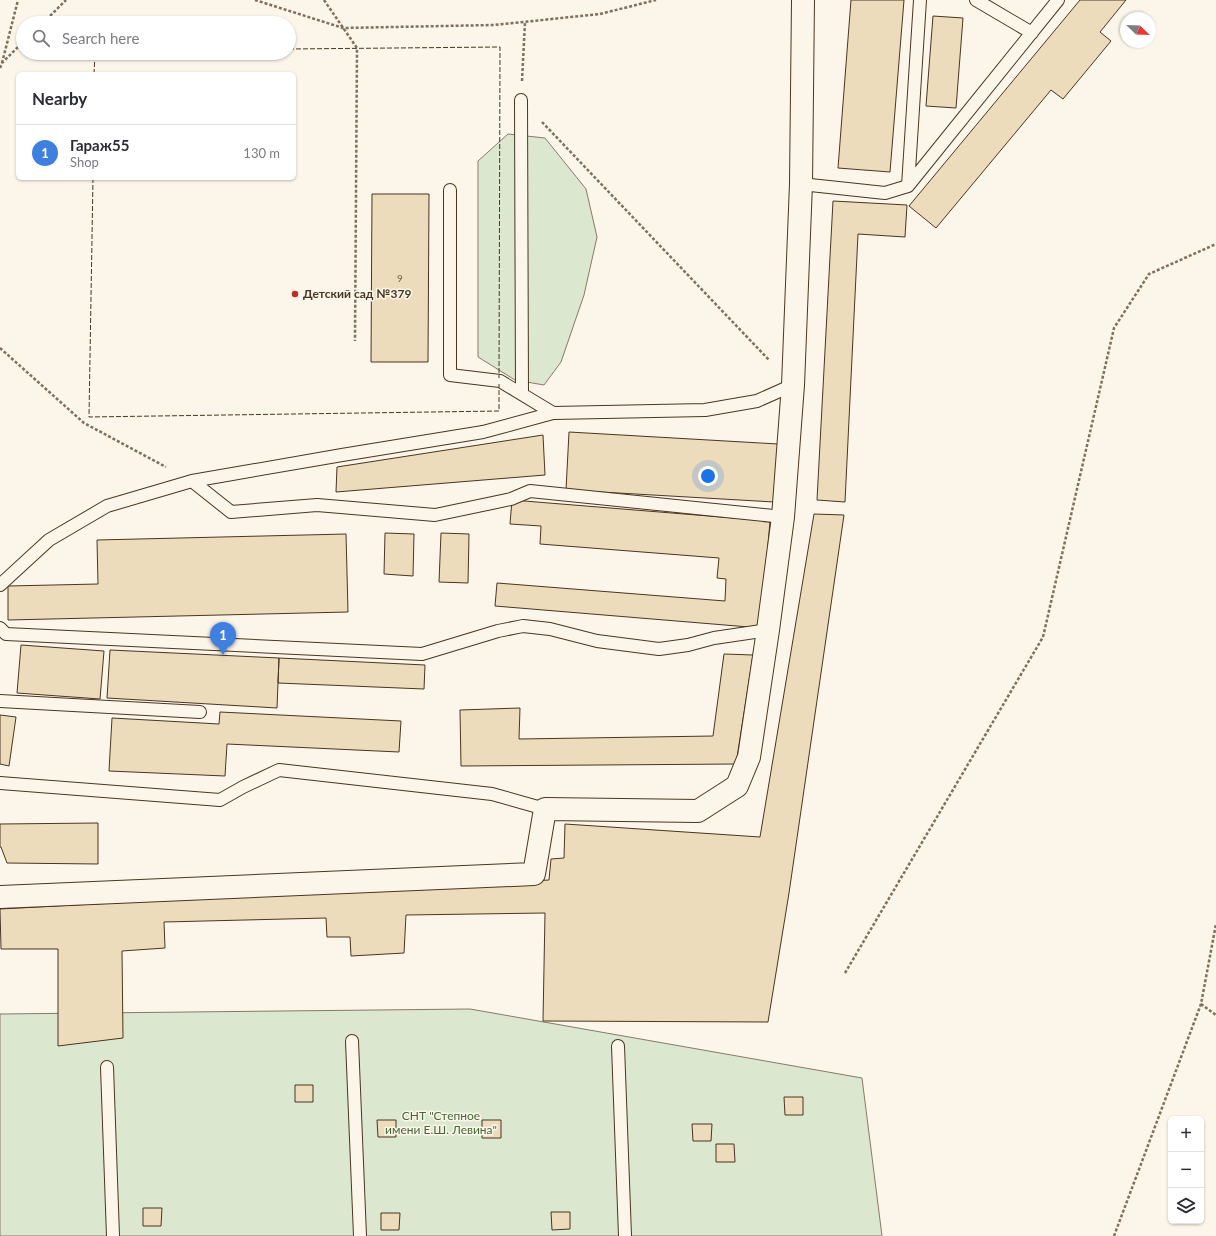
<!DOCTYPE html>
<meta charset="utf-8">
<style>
body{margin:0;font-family:Lato,sans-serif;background:#f2f2f3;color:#2b2b33}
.controls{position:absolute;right:12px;bottom:12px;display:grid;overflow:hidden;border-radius:6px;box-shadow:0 1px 3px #0004}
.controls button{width:36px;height:36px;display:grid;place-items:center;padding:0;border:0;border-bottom:1px solid #e1e1e2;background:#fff;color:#2b2b33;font:20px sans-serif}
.compass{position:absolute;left:1120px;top:12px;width:36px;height:36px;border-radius:50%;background:#fff;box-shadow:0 1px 3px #0004;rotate:113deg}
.you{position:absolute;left:708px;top:476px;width:14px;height:14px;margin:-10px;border:3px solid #fff;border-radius:50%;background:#1a73e8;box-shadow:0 0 0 6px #1a73e833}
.badge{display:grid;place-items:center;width:26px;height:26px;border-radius:50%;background:#ea580c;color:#fff;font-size:13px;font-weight:700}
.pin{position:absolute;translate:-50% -33px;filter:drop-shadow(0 1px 2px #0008)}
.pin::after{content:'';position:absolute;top:21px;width:14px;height:12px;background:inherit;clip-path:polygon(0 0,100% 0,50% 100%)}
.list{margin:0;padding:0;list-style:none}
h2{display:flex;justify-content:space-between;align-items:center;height:52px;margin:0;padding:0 16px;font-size:17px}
h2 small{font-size:13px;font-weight:400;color:#7c7c81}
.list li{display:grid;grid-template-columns:26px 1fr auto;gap:12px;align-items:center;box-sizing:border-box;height:56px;padding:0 16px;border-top:1px solid #e1e1e2}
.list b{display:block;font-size:15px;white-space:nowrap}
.list p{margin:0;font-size:13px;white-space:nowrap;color:#7c7c81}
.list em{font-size:13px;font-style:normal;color:#7c7c81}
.icon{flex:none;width:22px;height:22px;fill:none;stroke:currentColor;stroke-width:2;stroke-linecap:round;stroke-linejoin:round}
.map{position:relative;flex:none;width:1216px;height:1236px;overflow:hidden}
.search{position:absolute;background:#fff;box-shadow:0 1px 3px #0004;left:16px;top:16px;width:280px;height:44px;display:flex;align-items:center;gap:10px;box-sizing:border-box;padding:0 14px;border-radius:22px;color:#7c7c81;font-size:15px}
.panel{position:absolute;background:#fff;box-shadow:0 1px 3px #0004;left:16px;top:72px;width:280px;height:108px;border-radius:6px}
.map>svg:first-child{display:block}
.green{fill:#dce7d0;stroke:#887966}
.building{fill:#ecdcbc;stroke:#4a3520}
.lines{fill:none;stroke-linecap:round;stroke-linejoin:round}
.lane-casing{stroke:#4a3520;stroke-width:14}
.street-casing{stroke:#4a3520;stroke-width:24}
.path{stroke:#7f6f5c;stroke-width:2.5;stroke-dasharray:3 2;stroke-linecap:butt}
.lane{stroke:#fbf6e9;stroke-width:12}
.street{stroke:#fbf6e9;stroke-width:22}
.fence{stroke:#4a3520;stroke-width:1;stroke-dasharray:5 2;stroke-linecap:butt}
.poi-dot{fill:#c62828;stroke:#fbf6e9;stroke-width:1.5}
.labels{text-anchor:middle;stroke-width:3;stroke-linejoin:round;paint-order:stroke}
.number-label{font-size:10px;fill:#725f47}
.poi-label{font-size:12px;font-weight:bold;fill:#4a3520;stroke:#fbf6e9;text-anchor:start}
.park-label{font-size:12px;fill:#436837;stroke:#fbf6e9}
</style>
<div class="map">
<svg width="1216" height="1236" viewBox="0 0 1216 1236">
<rect width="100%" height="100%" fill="#fbf6e9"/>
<path class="green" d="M508 134 545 138 586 189 597 237 584 295 561 362 544 385 515 380 478 357V161Z
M470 1009 862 1078 882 1236H0V1014Z"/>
<path class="building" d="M851 0H904L890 172 838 168Z
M1080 0H1126L1100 32 1111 41 1063 99 1051 90 936 228 909 206Z
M933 16 963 18 956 108 926 106Z
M372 194H429L428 362H371Z
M833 201 907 205 905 237 858 234 845 502 817 500Z
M569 432 778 444 774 502 566 490Z
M543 435 545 475 336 492 337 467Z
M512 500 770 521 761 628 495 606 497 583 725 601 726 579 717 578 719 558 540 544 541 526 510 524Z
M814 514 844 515 789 893 768 1022 543 1021 545 913 406 915 404 953 351 956 350 937H327L326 918 164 922 165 948 122 951 123 1038 58 1046V949H1L0 909 549 880 551 859 564 858 565 824 760 837Z
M385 533 414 534 413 576 384 574Z
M441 533 469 534 468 583 439 582Z
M346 534 348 612 8 620V586L98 584 97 540Z
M21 645 104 651 100 699 17 693Z
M110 650 279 658 277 708 107 698Z
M724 654 753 655 736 764 461 766 460 710 520 708 519 739 713 736Z
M279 658 425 665 424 689 278 683Z
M220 712 401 721 399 752 227 744 225 776 109 771 112 718 219 724Z
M0 715 16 717 9 766 0 764Z
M98 823V864L7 863 1 847H0V824Z
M295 1085H313V1102H295Z
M784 1097H803V1115H785Z
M377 1120H396V1137H378Z
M482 1120H501V1138H482Z
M692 1124H712L711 1141H693Z
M716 1144H734L735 1162H716Z
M143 1208H162L161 1226H143Z
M551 1212H570V1229L552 1230Z
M381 1213H400L399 1230H381Z"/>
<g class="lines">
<defs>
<path id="lane" d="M976 0 1032 33
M521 100 522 394
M801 184 885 193 908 186 1058 0
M908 186 920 0
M450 190V375L500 381 553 413
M192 481 231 512 317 505 435 515 511 499 530 491 783 517
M0 585 49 540 107 506 192 481 342 455 483 432 553 413 705 410 757 401 793 385
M0 628 6 634 422 654 498 631 523 626 550 629 597 641 659 649 688 645 714 638 768 630
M0 701 200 712
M0 783 220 800 243 787 279 770 492 794 545 809
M352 1041 360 1236
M618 1046 625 1236
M107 1067 113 1236"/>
<path id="street" d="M0 897 534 874 545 809 698 811 737 786 749 757 768 630 783 517 793 385 801 184 803 0"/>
</defs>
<use href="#lane" class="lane-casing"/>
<use href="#street" class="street-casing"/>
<path class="path" d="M255 0 343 28 494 25 600 14 656 0
M324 0 357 48 355 341
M43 23 66 0
M2 63 18 0
M0 68 2 63 23 42
M522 81 525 22
M542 122 769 360
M0 348 84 423 166 467
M845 973 1043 637 1114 328 1149 274 1216 244
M1201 1004 1216 1015
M1114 1236 1201 1004 1216 924"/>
<use href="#lane" class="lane"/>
<use href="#street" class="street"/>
<path class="fence" d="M289 49 500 47 499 378
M94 74 95 53
M93 178 89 417 499 411V384"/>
</g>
<circle class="poi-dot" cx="295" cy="294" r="4"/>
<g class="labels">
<g class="number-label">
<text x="400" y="282">9</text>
</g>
<g class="poi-label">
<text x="303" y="298">Детский сад №379</text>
</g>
<g class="park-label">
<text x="441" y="1120">СНТ "Степное<tspan x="441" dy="14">имени Е.Ш. Левина"</tspan></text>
</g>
</g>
</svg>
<div class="controls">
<button>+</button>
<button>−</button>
<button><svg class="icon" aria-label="layers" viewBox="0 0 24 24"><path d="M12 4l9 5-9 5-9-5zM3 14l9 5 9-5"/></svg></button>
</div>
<svg class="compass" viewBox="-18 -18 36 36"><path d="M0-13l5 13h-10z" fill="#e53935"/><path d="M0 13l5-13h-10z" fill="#7c7c81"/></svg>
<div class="you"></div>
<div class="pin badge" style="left:223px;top:655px;background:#3f7fe0">1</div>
<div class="search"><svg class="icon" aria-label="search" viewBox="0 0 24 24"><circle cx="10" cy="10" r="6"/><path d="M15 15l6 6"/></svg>Search here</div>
<section class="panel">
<h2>Nearby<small></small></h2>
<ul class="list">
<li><span class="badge" style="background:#3f7fe0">1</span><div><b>Гараж55</b><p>Shop</p></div><em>130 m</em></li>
</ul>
</section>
</div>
